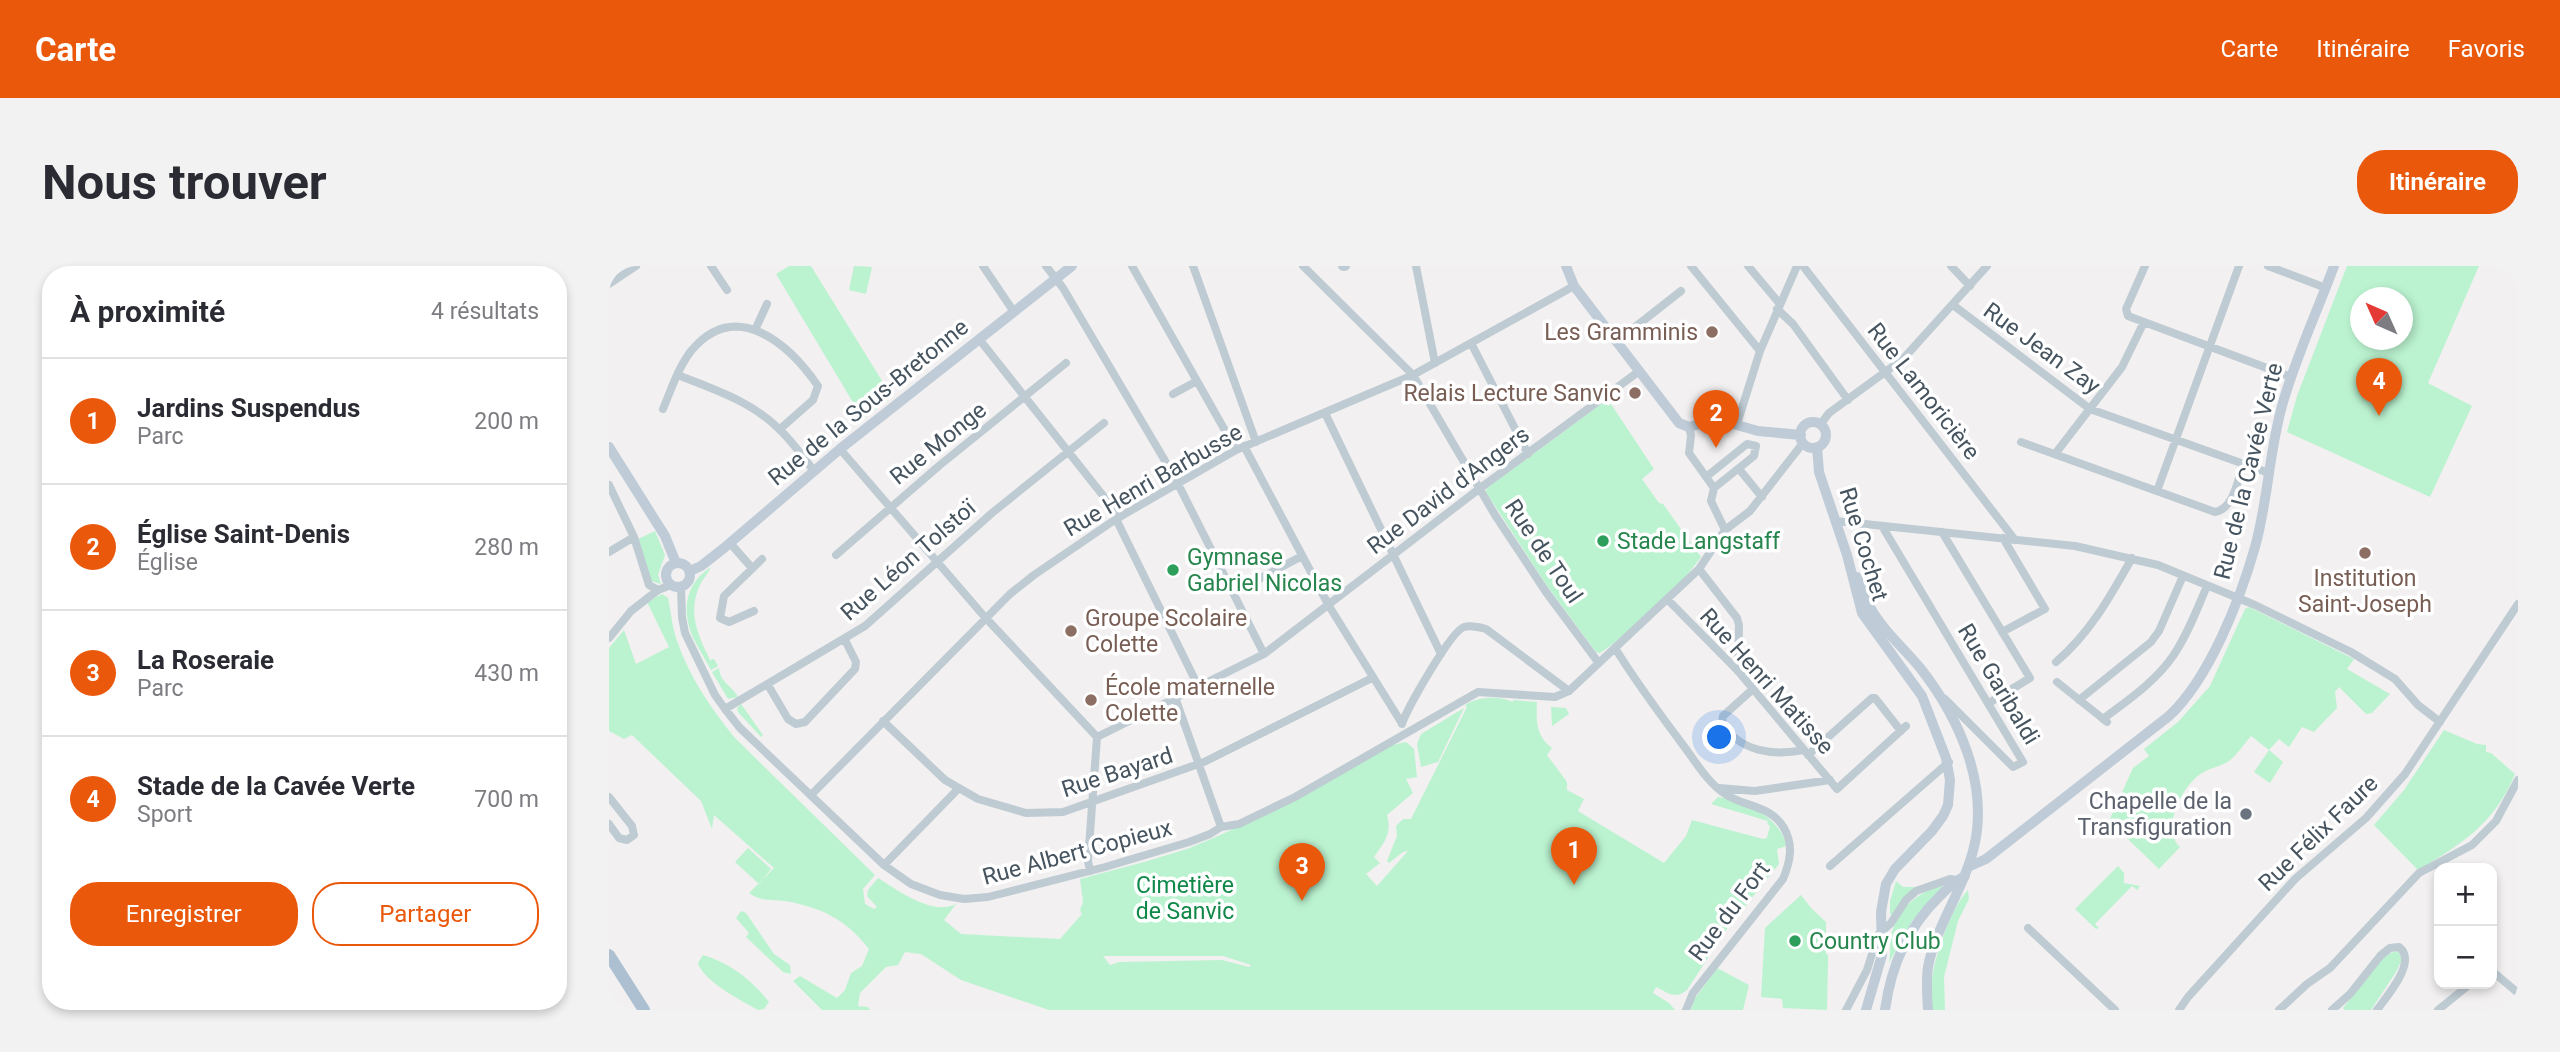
<!DOCTYPE html>
<html lang="fr">
<meta charset="utf-8">
<style>
body{margin:0;font-family:Roboto,sans-serif;background:#f2f2f3;color:#2b2b33}
.controls{position:absolute;right:21px;bottom:21px;display:grid;overflow:hidden;border-radius:14px;box-shadow:0 4px 10px #0003}
.controls button{width:63px;height:63px;display:grid;place-items:center;padding:0;border:0;border-bottom:2px solid #e1e1e2;background:#fff;color:#2b2b33;font:35px sans-serif}
.compass{position:absolute;left:1741px;top:21px;width:63px;height:63px;border-radius:50%;background:#fff;box-shadow:0 4px 10px #0003;rotate:315deg}
.you{position:absolute;left:1111px;top:472px;width:24px;height:24px;margin:-18px;border:5px solid #fff;border-radius:50%;background:#1a73e8;box-shadow:0 0 0 10px #1a73e833}
.badge{display:grid;place-items:center;width:46px;height:46px;border-radius:50%;background:#ea580c;color:#fff;font-size:23px;font-weight:700}
.pin{position:absolute;translate:-50% -58px;filter:drop-shadow(0 2px 4px #0008)}
.pin::after{content:'';position:absolute;top:37px;width:24px;height:21px;background:inherit;clip-path:polygon(0 0,100% 0,50% 100%)}
.list{margin:0;padding:0;list-style:none}
h2{display:flex;justify-content:space-between;align-items:center;height:91px;margin:0;padding:0 28px;font-size:30px}
h2 small{font-size:23px;font-weight:400;color:#7c7c81}
.list li{display:grid;grid-template-columns:46px 1fr auto;gap:21px;align-items:center;box-sizing:border-box;height:126px;padding:0 28px;border-top:2px solid #e1e1e2}
.list b{display:block;font-size:26px;white-space:nowrap}
.list p{margin:0;font-size:23px;white-space:nowrap;color:#7c7c81}
.list em{font-size:23px;font-style:normal;color:#7c7c81}
.actions{display:flex;gap:14px;padding:21px 28px}
.actions a{flex:1;padding:16px 0;border:2px solid #ea580c;border-radius:28px;text-align:center;font-size:24px;color:#ea580c}
.actions .main{background:#ea580c;color:#fff}
.map{position:relative;flex:none;width:1909px;height:744px;overflow:hidden;border-radius:28px}
header{display:flex;align-items:center;gap:42px;box-sizing:border-box;height:98px;padding:0 35px;background:#ea580c;color:#fff}
header strong{font-size:33px}
nav{display:flex;gap:38px;margin-inline-start:auto;font-size:24px}
.intro{display:flex;align-items:center;justify-content:space-between;box-sizing:border-box;height:168px;padding:0 42px}
h1{margin:0;font-size:49px}
.button{padding:18px 32px;border-radius:28px;background:#ea580c;color:#fff;font-size:24px;font-weight:700}
main{display:flex;gap:42px;padding:0 42px}
aside{flex:1;background:#fff;border-radius:28px;box-shadow:0 4px 10px #0003}
.map>svg:first-child{display:block}
.green{fill:#bbf3d0;fill-rule:evenodd}
.lines{fill:none;stroke-linecap:round;stroke-linejoin:round}
.street{stroke:#bfcbd3;stroke-width:8}
.secondary{stroke:#bfccd8;stroke-width:10}
.primary{stroke:#adc0d1;stroke-width:12}
.education-dot{fill:#8d6e63;stroke:#fff;stroke-width:2.5}
.leisure-dot{fill:#2e9e5b;stroke:#fff;stroke-width:2.5}
.worship-dot{fill:#6b7280;stroke:#fff;stroke-width:2.5}
.labels{text-anchor:middle;stroke-width:7;stroke-linejoin:round;paint-order:stroke}
.education-label{font-size:23px;fill:#785e54;stroke:#fff;text-anchor:end}
.street-label{font-size:23px;fill:#46545f;stroke:#fff}
.leisure-label{font-size:23px;fill:#27864d;stroke:#fff;text-anchor:start}
.worship-label{font-size:23px;fill:#5b616d;stroke:#fff;text-anchor:end}
.park-label{font-size:23px;fill:#0f8849;stroke:#fff}
</style>
<header>
<strong>Carte</strong>
<nav><a>Carte</a><a>Itinéraire</a><a>Favoris</a></nav>
</header>
<div class="intro"><h1>Nous trouver</h1><a class="button">Itinéraire</a></div>
<main>
<aside>
<h2>À proximité<small>4 résultats</small></h2>
<ul class="list">
<li><span class="badge">1</span><div><b>Jardins Suspendus</b><p>Parc</p></div><em>200 m</em></li>
<li><span class="badge">2</span><div><b>Église Saint-Denis</b><p>Église</p></div><em>280 m</em></li>
<li><span class="badge">3</span><div><b>La Roseraie</b><p>Parc</p></div><em>430 m</em></li>
<li><span class="badge">4</span><div><b>Stade de la Cavée Verte</b><p>Sport</p></div><em>700 m</em></li>
</ul>
<div class="actions"><a class="main">Enregistrer</a><a>Partager</a></div>
</aside>
<div class="map">
<svg width="1909" height="744" viewBox="0 0 1909 744">
<rect width="100%" height="100%" fill="#f2f0f0"/>
<path class="green" d="M180 0H202L283 131 254 153 167 8Z
M245 0 263 1 257 28 240 24Z
M1738 0H1870L1819 117 1863 140 1821 231 1678 166 1688 130ZM1752 32H1794V74H1752Z
M995 136 999 140 1002 138 1045 203 1033 213 1050 237 1054 238 1092 291C1068 324 1025 364 991 387L987 386 938 320 877 226 878 222Z
M46 265 56 289 49 309 52 318 42 315 29 273Z
M102 301C100 306 94 313 91 319 78 347 89 369 101 394L105 393 109 400 102 404C97 394 83 372 81 364 73 338 79 316 102 301Z
M53 328 59 332C62 346 63 361 68 375 80 410 102 443 126 472L266 609 254 623 256 638 265 643 268 641 258 630 259 624 269 612C290 625 323 650 347 638L335 654 352 668 451 673 473 648 471 644 474 636 471 613 535 596 578 583 609 570 685 535 783 479 797 476 805 483 808 511 797 513 804 527 778 549C783 568 776 575 765 591L771 597 757 608 768 620 799 585 794 586 780 597 778 595 788 570 787 560 794 553H802L858 441 856 439C870 430 891 430 904 436V434L928 436C927 455 927 470 943 482L938 489 958 516V524L975 533 969 545 1055 597 1077 570 1083 554 1154 573 1158 572 1161 560 1158 558 1159 555 1102 538 1109 531C1135 535 1172 551 1177 580L1168 583 1170 598 1117 664 1078 724C1065 734 1060 727 1047 721L1044 727 1060 737 1066 744H440L352 714 312 688 296 686 289 699 277 701 251 727 249 740 259 741 261 744H213L184 715 191 710 228 732 236 724 242 707 253 700 260 683C236 653 214 642 176 635 162 633 152 636 140 627L165 602 105 549 103 563 92 535 23 469 15 473 0 465V382L15 364 27 398 60 381 38 336ZM494 690H614L642 699 640 701 613 694 510 696 501 699Z
M1640 341 1745 393 1738 403 1781 428 1763 447 1757 448 1730 421 1726 426 1728 442 1705 466 1693 461 1680 481 1670 473 1660 484 1642 470C1635 478 1628 489 1620 495 1611 501 1599 502 1590 509 1572 522 1552 564 1571 581L1550 603 1500 555 1524 502 1540 490 1535 483 1569 456 1601 420 1636 343Z
M110 402C111 417 123 419 129 431L119 433 103 406Z
M132 438 154 469 152 471 129 446 128 442Z
M942 441 957 442 960 448 943 460Z
M855 442 829 496 812 501 808 478 812 468Z
M1835 464 1868 478 1877 479V486L1882 487 1906 508C1886 557 1853 578 1809 604L1765 559 1795 524Z
M1660 484 1674 496 1661 517 1645 506Z
M139 582 162 603 150 618 126 596Z
M1509 600 1515 607V617L1531 620 1528 624 1523 620 1486 658 1490 662 1487 663 1466 643Z
M1287 615 1294 621H1308L1283 649 1281 648V635Z
M1332 619 1334 622 1303 655 1280 697C1282 686 1280 673 1284 663 1292 639 1309 628 1332 619Z
M1359 624 1360 633 1349 655 1335 711 1336 744H1323C1323 735 1322 725 1323 716 1324 693 1343 640 1359 624Z
M1192 629 1203 643 1217 656V688L1219 689V695L1218 744 1174 742 1173 733 1152 731 1156 662Z
M132 645 137 647 165 688 181 699 182 708 174 706 137 671 140 667 127 652Z
M1789 685 1793 693 1787 706 1762 744H1736L1734 742C1750 725 1766 688 1789 685Z
M94 689C121 697 143 714 160 736L155 743 149 744C133 735 94 715 89 697Z
M1108 702 1140 719 1134 744H1082L1084 735Z"/>
<g class="lines">
<path class="street" d="M102 0 118 24
M374 0 405 46
M437 0 454 22 565 210 655 388
M523 0 627 184
M584 0 647 176
M694 0 804 109 886 249 937 326 989 396
M807 0 826 97
M1082 0 1151 85
M1139 0 1170 37
M1194 0 1406 274
M1342 0 1361 20
M1536 0 1517 43 1519 50 1682 111
M1659 0 1717 22
M0 18 27 0
M1344 39 1481 143 1660 207
M1168 43 1184 58 1239 134
M146 64 158 38
M370 73 511 251
M1007 76 1072 25
M862 77 919 188
M69 109C104 123 142 135 170 163 183 175 194 191 205 205
M564 128 588 115
M54 143C62 124 69 102 82 85 127 31 180 78 209 120L204 134 171 163
M716 147 832 388
M1128 158 1151 85 1188 0
M1211 159 1220 147 1294 93 1378 0
M1080 161 1082 170 1080 187 1105 222
M1412 176 1606 246C1625 243 1629 213 1634 198
M635 180 720 340 792 456
M231 183 374 349 488 471
M1446 188 1513 101 1535 56
M1130 203 1153 231
M1097 211 1138 178 1147 180 1145 190 1105 222
M0 219 25 271 40 319 49 324 62 319
M1105 222 1102 235 1116 264
M1548 225 1630 0
M507 253 590 422
M1227 255 1466 280 1549 299 1646 339 1742 386 1786 413 1809 439 1831 456
M1273 260 1414 496 1404 501 1336 433
M1333 266 1421 412 1380 437
M121 277 143 302
M0 286 25 271
M227 289 331 199 457 97
M1090 303 1128 352 1130 359 1129 405
M72 321 73 351 76 367 106 429 116 443 131 462 275 599 302 618 331 629 355 633 379 631 496 601 580 576 601 568 612 561 630 558 686 531 869 426 946 431 960 425 1090 303 1116 264 1141 245 1194 177
M624 327 693 290
M1059 334 1129 405 1228 523 1297 460
M145 345 120 356 111 352 115 330 153 293
M1393 366 1436 343 1394 272
M0 372 22 345 49 324
M1006 382C1027 416 1050 447 1074 479 1086 495 1099 517 1116 528 1135 541 1162 539 1175 562 1185 580 1181 596 1174 613L1084 727 1077 744
M1447 396C1481 367 1501 331 1523 292
M1448 416 1498 456
M159 419 179 453 187 458 196 456 246 403 247 396 236 374
M1144 423 1114 450 1113 457C1131 486 1164 490 1195 484
M567 434 612 561
M1470 434 1542 376 1550 365 1574 310
M116 443 256 360 383 247 495 157
M1494 453C1519 434 1546 416 1564 390 1579 368 1588 343 1598 320
M274 455 336 514 369 533 417 547 454 546 595 496 763 412
M793 458C797 444 842 365 855 361 862 359 870 361 877 363L960 425
M488 471 655 388 870 223 1029 106
M1199 489 1263 432H1266L1292 465
M1110 522 1146 525 1221 514
M202 529 401 328 425 309 507 253 627 184 804 109 965 20
M0 531 23 560 25 569 18 574 10 572 0 558
M275 599 349 523
M1221 600 1340 496
M481 605 479 595 488 471
M1419 662 1506 744
M1883 705 1909 727
M1237 744 1258 704 1269 669 1282 657 1297 634 1307 625 1341 613 1347 614
M1570 744 1579 731 1686 613 1757 552 1796 508 1909 338
M1670 744 1698 718 1721 702 1810 607 1863 579 1887 555 1909 514
M1723 744 1741 728 1772 689 1781 682 1790 681C1809 695 1778 730 1768 744
M1829 744 1861 718"/>
<path class="secondary" d="M734 0H736
M957 0 965 20 1070 157 1080 161 1102 155H1114L1149 165 1192 169
M1191 169a13 13 0 1 1 26 0a13 13 0 1 1-26 0Z
M0 181 56 270 67 297
M1208 181 1210 206 1238 289 1253 347 1313 430 1337 492 1341 514 1339 539 1334 550 1323 565 1286 603 1277 618 1272 646 1273 689 1257 744
M57 309a12 12 0 1 1 24 0a12 12 0 1 1-24 0Z
M81 305 92 300 115 282 231 183 463 0
M1248 311C1253 321 1256 332 1261 341 1274 365 1295 382 1312 403 1350 452 1380 518 1365 581 1355 623 1326 662 1319 701 1317 715 1318 730 1319 744
M1359 601 1377 593 1560 450C1600 413 1631 334 1646 281 1659 235 1660 186 1673 140 1686 93 1708 46 1725 0
M1276 744C1282 700 1298 662 1330 631 1338 623 1345 615 1356 610"/>
<path class="primary" d="M0 689 35 744"/>
</g>
<g class="education-dot">
<circle cx="1103" cy="66" r="7"/>
<circle cx="1026" cy="127" r="7"/>
<circle cx="1756" cy="287" r="7"/>
<circle cx="462" cy="365" r="7"/>
<circle cx="482" cy="434" r="7"/>
</g>
<g class="leisure-dot">
<circle cx="994" cy="275" r="7"/>
<circle cx="564" cy="304" r="7"/>
<circle cx="1186" cy="675" r="7"/>
</g>
<circle class="worship-dot" cx="1637" cy="548" r="7"/>
<g class="labels">
<g class="education-label">
<text x="1089" y="74">Les Gramminis</text>
<text x="1012" y="135">Relais Lecture Sanvic</text>
<text x="1756" y="320" text-anchor="middle">Institution<tspan x="1756" dy="26">Saint-Joseph</tspan></text>
<text x="476" y="360" text-anchor="start">Groupe Scolaire<tspan x="476" dy="26">Colette</tspan></text>
<text x="496" y="429" text-anchor="start">École maternelle<tspan x="496" dy="26">Colette</tspan></text>
</g>
<g class="street-label">
<text transform="translate(1433 82) rotate(36)" y="8">Rue Jean Zay</text>
<text transform="translate(1315 125) rotate(52)" y="8">Rue Lamoricière</text>
<text transform="translate(259 136) rotate(-39)" y="8">Rue de la Sous-Bretonne</text>
<text transform="translate(329 177) rotate(-39)" y="8">Rue Monge</text>
<text transform="translate(1639 205) rotate(-76)" y="8">Rue de la Cavée Verte</text>
<text transform="translate(544 214) rotate(-30)" y="8">Rue Henri Barbusse</text>
<text transform="translate(839 224) rotate(-37)" y="8">Rue David d'Angers</text>
<text transform="translate(1255 278) rotate(73)" y="8">Rue Cochet</text>
<text transform="translate(935 285) rotate(56)" y="8">Rue de Toul</text>
<text transform="translate(299 294) rotate(-41)" y="8">Rue Léon Tolstoï</text>
<text transform="translate(1158 415) rotate(48)" y="8">Rue Henri Matisse</text>
<text transform="translate(1390 418) rotate(59)" y="8">Rue Garibaldi</text>
<text transform="translate(508 506) rotate(-18)" y="8">Rue Bayard</text>
<text transform="translate(1709 567) rotate(-44)" y="8">Rue Félix Faure</text>
<text transform="translate(468 586) rotate(-15)" y="8">Rue Albert Copieux</text>
<text transform="translate(1120 645) rotate(-53)" y="8">Rue du Fort</text>
</g>
<g class="leisure-label">
<text x="1008" y="283">Stade Langstaff</text>
<text x="578" y="299">Gymnase<tspan x="578" dy="26">Gabriel Nicolas</tspan></text>
<text x="1200" y="683">Country Club</text>
</g>
<g class="worship-label">
<text x="1623" y="543">Chapelle de la<tspan x="1623" dy="26">Transfiguration</tspan></text>
</g>
<g class="park-label">
<text x="576" y="627">Cimetière<tspan x="576" dy="26">de Sanvic</tspan></text>
</g>
</g>
</svg>
<div class="controls">
<button>+</button>
<button>−</button>
</div>
<svg class="compass" viewBox="-18 -18 36 36"><path d="M0-13l5 13h-10z" fill="#e53935"/><path d="M0 13l5-13h-10z" fill="#7c7c81"/></svg>
<div class="you"></div>
<div class="pin badge" style="left:965px;top:619px">1</div>
<div class="pin badge" style="left:1107px;top:182px">2</div>
<div class="pin badge" style="left:693px;top:635px">3</div>
<div class="pin badge" style="left:1770px;top:150px">4</div>
</div>
</main>
